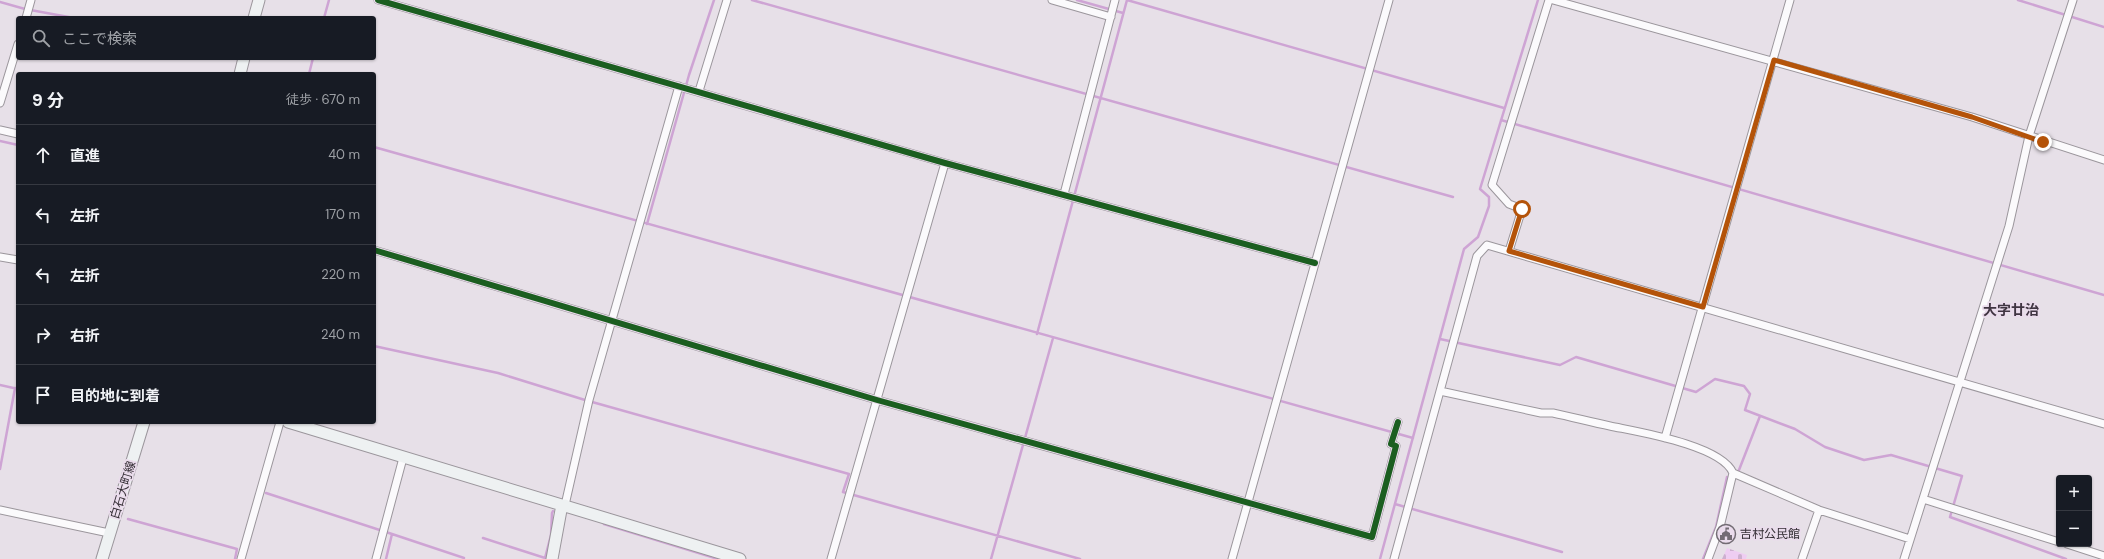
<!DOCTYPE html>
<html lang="ja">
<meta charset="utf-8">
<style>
body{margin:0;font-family:"DM Sans","Noto Sans JP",sans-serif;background:#20242c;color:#f1f3f6}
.controls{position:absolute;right:12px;bottom:12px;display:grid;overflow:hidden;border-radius:4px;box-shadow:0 1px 3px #0004}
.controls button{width:36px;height:36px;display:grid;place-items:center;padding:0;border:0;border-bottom:1px solid #363941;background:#171b24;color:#f1f3f6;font:20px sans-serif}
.stop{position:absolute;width:12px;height:12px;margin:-9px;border:3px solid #b45309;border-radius:50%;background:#fff}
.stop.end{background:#b45309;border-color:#fff;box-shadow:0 1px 4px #0008}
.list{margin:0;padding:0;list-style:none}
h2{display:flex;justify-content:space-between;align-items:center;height:52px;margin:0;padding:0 16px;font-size:17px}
h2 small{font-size:13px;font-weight:400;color:#9ea1a6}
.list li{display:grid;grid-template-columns:26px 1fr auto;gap:12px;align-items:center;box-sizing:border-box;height:60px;padding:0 16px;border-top:1px solid #363941}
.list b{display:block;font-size:15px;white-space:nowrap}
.list em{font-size:13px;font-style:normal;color:#9ea1a6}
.icon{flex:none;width:22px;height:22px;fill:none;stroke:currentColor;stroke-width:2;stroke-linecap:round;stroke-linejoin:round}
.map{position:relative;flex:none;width:2104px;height:559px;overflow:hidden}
.search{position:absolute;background:#171b24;box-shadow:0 1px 3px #0004;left:16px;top:16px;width:360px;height:44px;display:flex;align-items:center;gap:10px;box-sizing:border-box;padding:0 14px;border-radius:4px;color:#9ea1a6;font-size:15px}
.panel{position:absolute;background:#171b24;box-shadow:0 1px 3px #0004;left:16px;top:72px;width:360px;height:352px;border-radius:4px}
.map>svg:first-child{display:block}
.cemetery{fill:url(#cemetery-stones)}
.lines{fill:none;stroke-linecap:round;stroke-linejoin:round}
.stream{stroke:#cea4d4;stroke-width:2.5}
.street-casing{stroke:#9b969c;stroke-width:9}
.secondary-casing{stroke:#9b969c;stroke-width:13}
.street{stroke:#fbfafc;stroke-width:7}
.secondary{stroke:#eef1f2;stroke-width:11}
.cycleway-casing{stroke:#eadcec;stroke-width:8}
.cycleway{stroke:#1b5e20;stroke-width:6}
.route{stroke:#b45309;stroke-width:5}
.labels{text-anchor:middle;stroke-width:3.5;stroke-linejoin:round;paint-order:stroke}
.street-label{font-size:12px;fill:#342e35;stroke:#eadcec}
.poi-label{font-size:12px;fill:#342e35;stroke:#eadcec;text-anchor:start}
.quarter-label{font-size:14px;font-weight:bold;fill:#403542;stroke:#eadcec}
</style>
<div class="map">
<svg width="2104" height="559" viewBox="0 0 2104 559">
<defs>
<pattern id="cemetery-stones" width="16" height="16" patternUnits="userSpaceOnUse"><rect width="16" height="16" fill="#eecdf2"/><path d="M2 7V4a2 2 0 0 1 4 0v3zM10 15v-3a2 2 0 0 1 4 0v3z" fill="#cdb0d0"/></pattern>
</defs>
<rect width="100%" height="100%" fill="#e7e0e8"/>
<path class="cemetery" d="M1727 548 1747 555 1746 559H1722Z"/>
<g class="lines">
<path class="stream" d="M752 0 1453 197
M1077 0 1123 13
M2018 0 2104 27
M0 2 25 9 74 18
M324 18 329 0
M309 74 313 58
M1501 120 2104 295
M0 141 18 145
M374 147 1413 438
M647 224 689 75 714 0
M1037 334 1127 0 1504 108
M1440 339 1560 365 1576 357 1696 392 1715 379 1744 386 1750 394 1745 410 1795 429 1825 447 1864 460 1891 455 1962 476 1950 517 2066 559
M374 346 498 373 585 400 849 474 843 492 1080 559
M0 385 18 389
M0 469 15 388
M1739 470 1760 416
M266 493 392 534 386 559
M1395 504 1562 552
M128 519 237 549 235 559
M604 524 718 559
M392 534 464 558
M483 538 545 558 551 535 552 513 553 511
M991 559 1053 338
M1380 559 1464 249 1478 237 1489 206V197L1480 189 1538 0
M1703 559 1716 527 1727 477"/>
<defs>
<path id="street" d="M378 0 945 163 1315 263
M1052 0 1111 17
M1553 0 1972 117 2104 160
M26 18 31 0
M699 91 727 0
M0 103 18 44
M0 130 18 134
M1064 194 1115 0
M374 250 877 400 1372 537 1396 446 1391 444 1398 422
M1509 251 1522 209 1509 204 1492 185 1549 0
M0 257 18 260
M1440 391 1541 413H1553C1572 417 1591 422 1610 426 1638 432 1721 445 1733 473L1819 510 1910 539
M1665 438 1790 0
M1923 499 2059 542
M565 505 589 400 679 86
M0 510 109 533
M2067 544 2104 556
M241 559 280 422
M376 559 403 458
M831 559 945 163
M1232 559 1389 0
M1394 559 1477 256 1487 245 2104 424
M1708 559 1720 527 1733 473
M1802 559 1819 510
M1904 559 2009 226 2029 136 2073 0"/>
<path id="secondary" d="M254 18 259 0
M240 74 244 58
M288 422 740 559
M102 559 144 422
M552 559 561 510 565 505"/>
</defs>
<use href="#street" class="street-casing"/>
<use href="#secondary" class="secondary-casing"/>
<use href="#street" class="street"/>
<use href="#secondary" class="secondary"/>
<defs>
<path id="cycleway" d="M378 0 945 163 1315 263
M374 250 877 400 1372 537 1396 446 1391 444 1398 422"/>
</defs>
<use href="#cycleway" class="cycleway-casing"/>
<use href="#cycleway" class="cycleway"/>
</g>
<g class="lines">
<path class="route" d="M1522 209 1509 251 1703 307 1774 60 1972 117 2043 142"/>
</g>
<defs>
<symbol id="civic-ring" viewBox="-11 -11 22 22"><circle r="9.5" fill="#eadcec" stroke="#736c74" stroke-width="1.5"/><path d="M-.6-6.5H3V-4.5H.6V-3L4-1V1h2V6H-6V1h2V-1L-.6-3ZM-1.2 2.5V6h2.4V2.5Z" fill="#736c74"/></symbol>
</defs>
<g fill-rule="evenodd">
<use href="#civic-ring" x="1715" y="523" width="22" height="22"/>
</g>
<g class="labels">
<g class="street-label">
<text transform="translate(123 490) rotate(-73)" y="4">白石大町線</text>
</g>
<g class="poi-label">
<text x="1740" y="538">吉村公民館</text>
</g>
<g class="quarter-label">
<text x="2011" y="315">大字廿治</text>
</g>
</g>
</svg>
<div class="controls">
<button>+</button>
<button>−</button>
</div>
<div class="stop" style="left:1522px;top:209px"></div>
<div class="stop end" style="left:2043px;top:142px"></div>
<div class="search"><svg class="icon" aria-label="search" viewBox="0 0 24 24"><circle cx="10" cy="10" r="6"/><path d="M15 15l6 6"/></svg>ここで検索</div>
<section class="panel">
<h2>9 分<small>徒歩 · 670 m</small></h2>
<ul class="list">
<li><svg class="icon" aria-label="ahead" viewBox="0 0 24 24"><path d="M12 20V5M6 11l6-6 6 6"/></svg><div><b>直進</b></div><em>40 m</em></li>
<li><svg class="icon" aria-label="left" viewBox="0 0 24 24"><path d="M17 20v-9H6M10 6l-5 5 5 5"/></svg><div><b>左折</b></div><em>170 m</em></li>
<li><svg class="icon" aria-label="left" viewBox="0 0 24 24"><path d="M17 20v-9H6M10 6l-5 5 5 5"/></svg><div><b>左折</b></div><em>220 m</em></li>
<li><svg class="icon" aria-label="right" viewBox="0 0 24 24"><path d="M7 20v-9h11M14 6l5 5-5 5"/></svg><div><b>右折</b></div><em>240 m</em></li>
<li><svg class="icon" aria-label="arrive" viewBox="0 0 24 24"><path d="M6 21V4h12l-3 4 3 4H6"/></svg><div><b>目的地に到着</b></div></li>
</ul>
</section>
</div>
